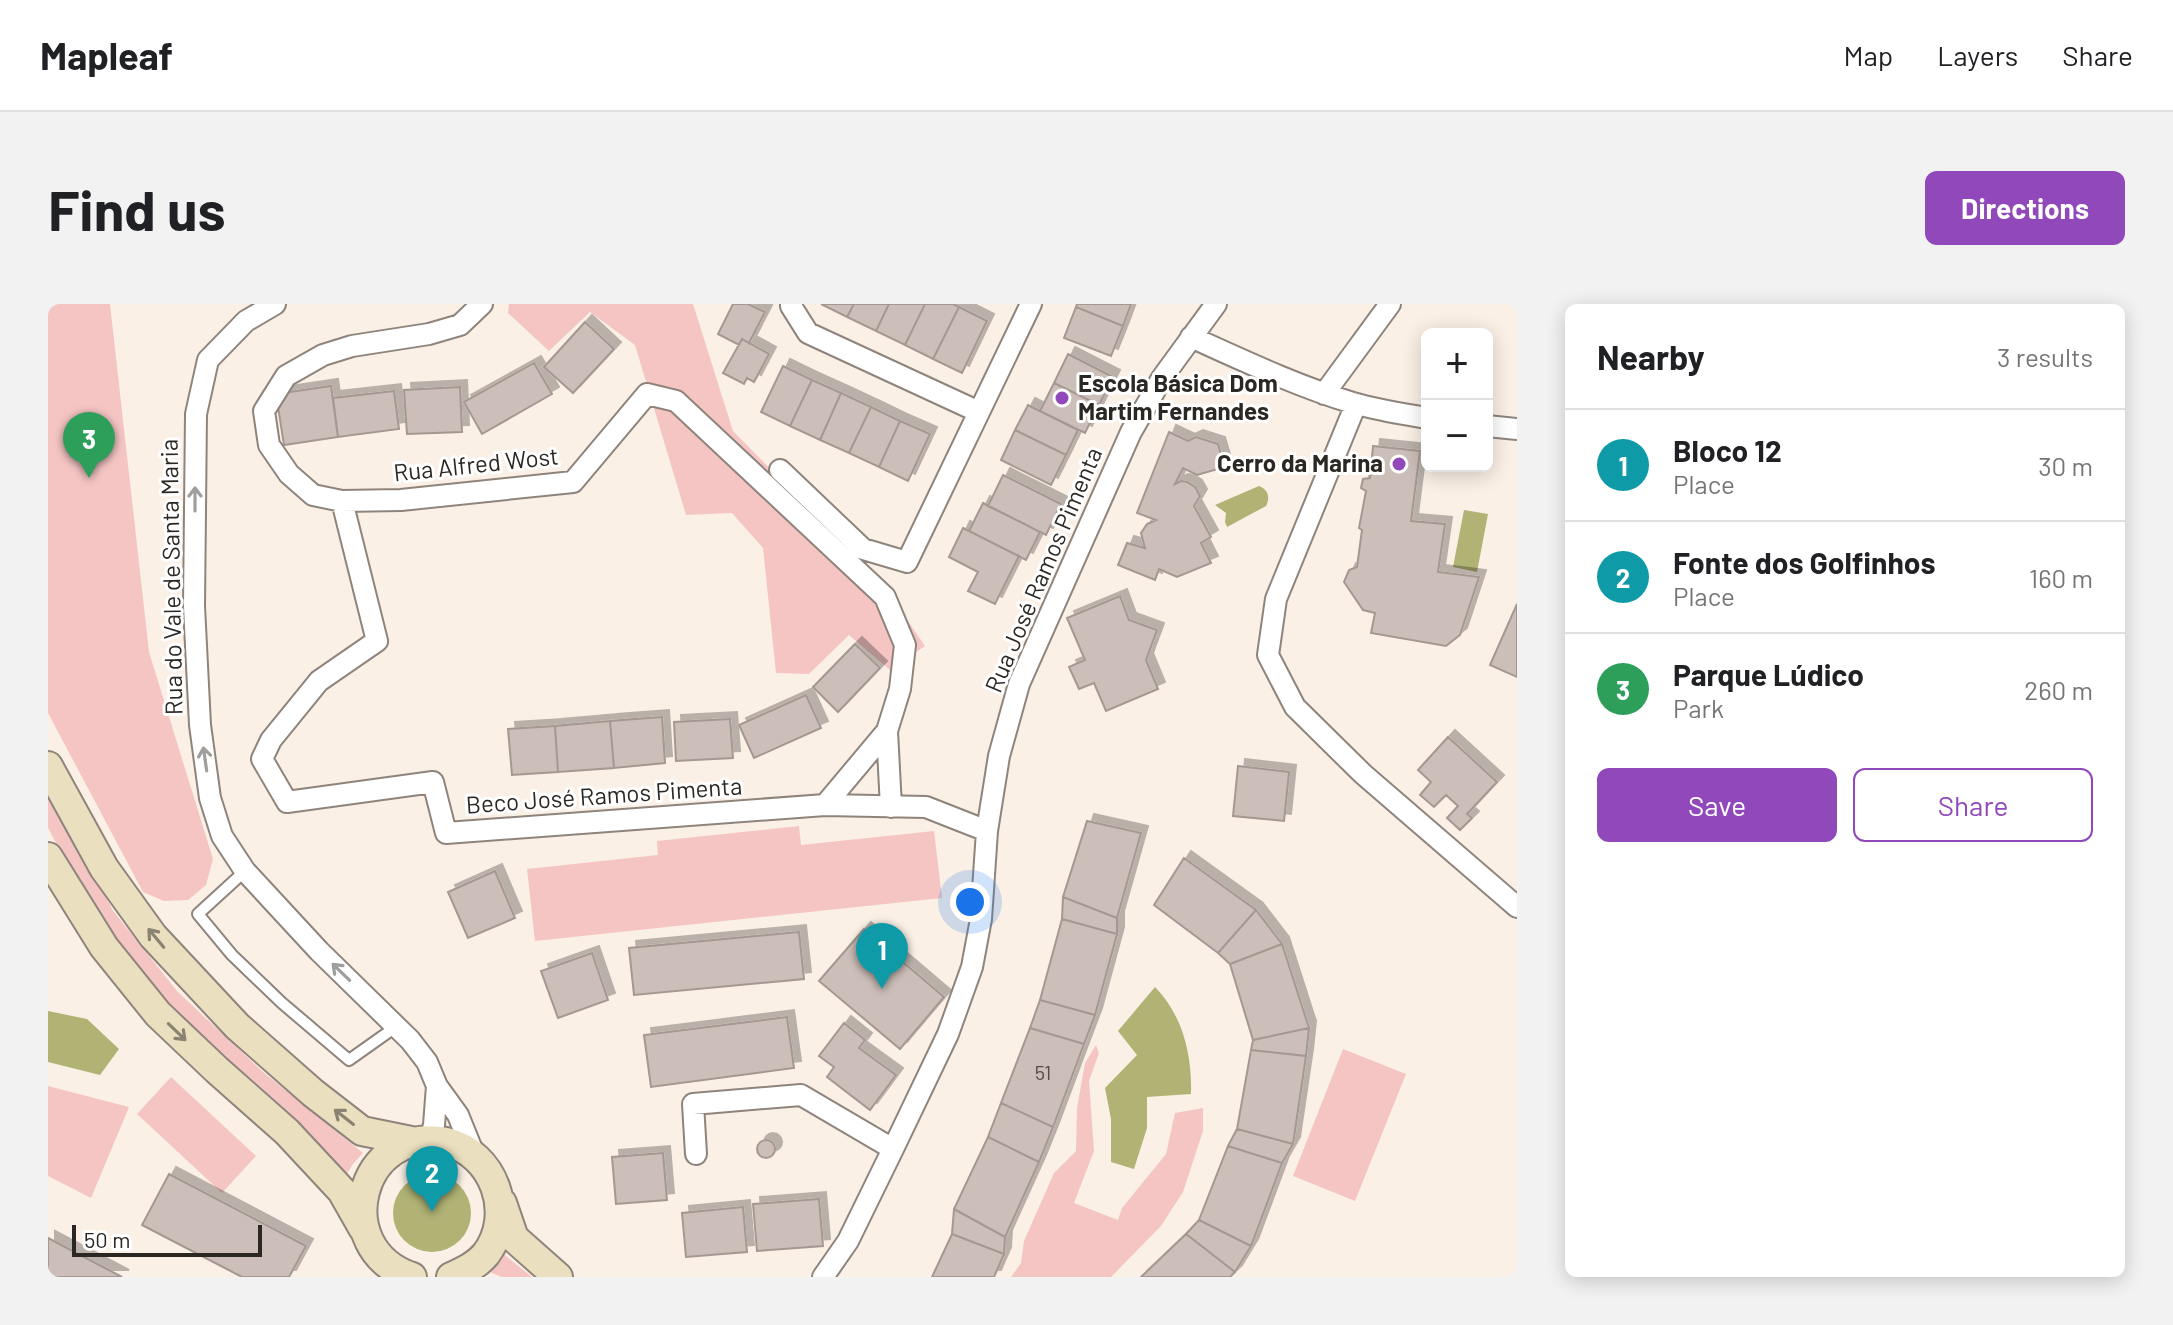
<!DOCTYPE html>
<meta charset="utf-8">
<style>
body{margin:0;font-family:Barlow,sans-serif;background:#f2f2f2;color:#202124}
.controls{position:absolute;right:24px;top:24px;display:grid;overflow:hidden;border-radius:12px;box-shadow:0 4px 20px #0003}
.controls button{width:72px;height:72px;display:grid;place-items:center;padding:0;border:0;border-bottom:2px solid #e0e0e0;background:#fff;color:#202124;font:40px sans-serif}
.scale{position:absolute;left:24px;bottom:20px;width:190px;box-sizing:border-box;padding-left:8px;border:4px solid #2b2723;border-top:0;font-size:22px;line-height:28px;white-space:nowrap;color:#2b2723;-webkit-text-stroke:6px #fff;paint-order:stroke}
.you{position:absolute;left:922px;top:598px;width:28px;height:28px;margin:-20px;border:6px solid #fff;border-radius:50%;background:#1a73e8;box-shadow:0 0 0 12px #1a73e833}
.badge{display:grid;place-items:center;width:52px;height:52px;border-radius:50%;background:#9048bb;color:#fff;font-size:26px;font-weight:700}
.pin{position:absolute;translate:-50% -66px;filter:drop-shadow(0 2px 4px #0008)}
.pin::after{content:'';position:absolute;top:42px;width:28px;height:24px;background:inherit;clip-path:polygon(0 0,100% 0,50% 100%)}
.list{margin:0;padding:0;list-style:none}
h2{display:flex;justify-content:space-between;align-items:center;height:104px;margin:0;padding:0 32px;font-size:34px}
h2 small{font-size:26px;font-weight:400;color:#757577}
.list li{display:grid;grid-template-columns:52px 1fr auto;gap:24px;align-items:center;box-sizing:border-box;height:112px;padding:0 32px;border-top:2px solid #e0e0e0}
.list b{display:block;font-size:30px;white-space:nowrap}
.list p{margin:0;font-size:26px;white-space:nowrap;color:#757577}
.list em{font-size:26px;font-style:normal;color:#757577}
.actions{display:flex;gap:16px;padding:24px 32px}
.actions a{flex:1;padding:18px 0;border:2px solid #9048bb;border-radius:12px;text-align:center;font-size:28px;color:#9048bb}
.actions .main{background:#9048bb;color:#fff}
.map{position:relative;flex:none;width:1469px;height:973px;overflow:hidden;border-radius:12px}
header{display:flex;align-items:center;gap:48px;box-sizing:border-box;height:112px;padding:0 40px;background:#fff;border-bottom:2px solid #e0e0e0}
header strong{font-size:38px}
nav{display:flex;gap:44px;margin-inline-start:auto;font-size:28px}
.intro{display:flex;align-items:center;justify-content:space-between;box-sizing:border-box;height:192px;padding:0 48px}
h1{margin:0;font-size:56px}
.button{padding:20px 36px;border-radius:12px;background:#9048bb;color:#fff;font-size:28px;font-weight:700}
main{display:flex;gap:48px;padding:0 48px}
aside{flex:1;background:#fff;border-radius:12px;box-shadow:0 4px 20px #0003}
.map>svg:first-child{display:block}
.green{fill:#f5c5c4}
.water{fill:#b0b374}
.building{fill:#ccbeb8;stroke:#a59792;stroke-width:2;filter:url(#shadow)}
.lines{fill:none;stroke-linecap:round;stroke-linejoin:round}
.lane-casing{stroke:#8f847b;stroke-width:14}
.street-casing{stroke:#8f847b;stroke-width:24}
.secondary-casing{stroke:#8f847b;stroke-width:32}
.lane{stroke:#fff;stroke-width:10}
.street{stroke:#fff;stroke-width:20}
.secondary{stroke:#eadfbf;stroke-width:28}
.oneway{stroke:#a09e9c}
.oneway2{stroke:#8a8371}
.poi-dot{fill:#9048bb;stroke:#fff;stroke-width:3}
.labels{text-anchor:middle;stroke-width:6;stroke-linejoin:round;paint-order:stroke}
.number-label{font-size:20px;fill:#534d48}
.poi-label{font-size:24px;font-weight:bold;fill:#2b2723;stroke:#fff;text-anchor:start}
.street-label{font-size:24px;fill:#2b2723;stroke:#fff}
</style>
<header>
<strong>Mapleaf</strong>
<nav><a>Map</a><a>Layers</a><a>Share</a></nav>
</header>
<div class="intro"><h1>Find us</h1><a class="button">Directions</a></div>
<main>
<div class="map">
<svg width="1469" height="973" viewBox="0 0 1469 973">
<defs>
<filter id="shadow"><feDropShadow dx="7" dy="-7" stdDeviation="0" flood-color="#0004"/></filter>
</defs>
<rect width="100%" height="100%" fill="#fbf0e6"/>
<path class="green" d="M0 0H62L101 348 165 555 158 581 140 596 116 597 95 588 0 409Z
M461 0H645L685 127 831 275 877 342 842 366 801 331 761 370 728 369 715 244 684 209 638 211 587 41 542 8 501 47 460 9Z
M0 491 66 608 129 687 215 768 315 849 305 860 297 873 121 700 73 643 37 593 0 524Z
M751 522 753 541 886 527 894 594 487 637 479 565 610 551 609 537Z
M1048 741 1051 749 1041 777 1046 847 1026 899 1070 916 1074 904 1118 850 1127 809 1155 804V827L1135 888 1113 922 1063 973H963L973 959 976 937 1006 869 1028 847 1029 804 1037 759Z
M1295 745 1358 770 1307 897 1245 872Z
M123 773 208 852 174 889 89 810Z
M0 782 81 803 43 894 0 872Z
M453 948 484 973H453L438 966Z"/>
<path class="water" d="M1211 182C1221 186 1222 194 1218 202L1179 223 1177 218 1178 209 1167 201Z
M1416 206 1440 210 1429 268 1405 263Z
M1107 683C1135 712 1144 750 1143 790L1099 793V824L1086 865 1063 858V815L1057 784 1089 751 1070 727Z
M0 707 39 715 71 745 52 771 0 758Z
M345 909a39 39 0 1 1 78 0a39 39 0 1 1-78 0Z"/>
<path class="building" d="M685 0H700L717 8 701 39 694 35 691 41 670 30Z
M773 0H806L799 13Z
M806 0H841L828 27 799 13Z
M841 0H877L857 41 828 27Z
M877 0H905L911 3 885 55 857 41Z
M1029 0H1083L1075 22 1028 3Z
M911 3 939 17 914 69 885 55Z
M1028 3 1075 22 1063 52 1016 34Z
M537 18 566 45 525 89 496 63Z
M694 35 721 50 706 78 699 74 696 80 675 69Z
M1020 50 1065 73 1051 101 1006 79Z
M486 59 504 90 434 130 416 98Z
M735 62 764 76 742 122 713 108Z
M764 76 793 89 772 136 742 122Z
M1006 79 1051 101 1037 129 992 107Z
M283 82 290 133 236 141 228 90Z
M412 83 414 128 359 130 356 86Z
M346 87 351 125 290 133 285 94Z
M793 89 823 103 801 149 772 136Z
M980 101 1030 126 1018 151 967 126Z
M823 103 852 117 831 163 801 149Z
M852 117 882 130 860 177 831 163Z
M967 126 1018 151 1003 181 953 156Z
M1121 128 1140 137 1148 133 1170 140 1175 157 1170 165 1149 171 1135 164 1127 180 1133 177 1139 178 1147 183 1152 192 1146 202 1163 233 1153 239 1163 259 1129 273 1111 265 1107 276 1070 261 1079 239 1097 244 1093 229 1099 220 1108 216 1089 209Z
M1325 142 1372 147 1363 217 1397 220 1390 268 1431 273 1412 331 1398 342 1323 329 1327 309 1315 306 1296 278 1301 266 1309 263 1314 226 1311 224 1318 187 1313 184 1315 175 1322 174Z
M955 171 1013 200 998 231 940 202Z
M935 199 992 228 978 256 921 227Z
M915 224 971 252 947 300 920 287 930 268 901 253Z
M1072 292 1081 316 1109 326 1098 356 1110 385 1058 407 1046 379 1031 385 1021 363 1037 356 1019 314Z
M1469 300V373L1442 361Z
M807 340 832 364 790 408 765 383Z
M758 391 773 424 706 454 691 421Z
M614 413 617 459 566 464 562 417Z
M682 415 685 454 628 457 626 418Z
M562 417 566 464 510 468 507 422Z
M507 422 510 468 464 471 460 425Z
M1400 433 1449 478 1419 510 1424 514 1412 526 1399 514 1410 502 1398 491 1386 503 1372 491 1383 478 1370 466Z
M1190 462 1241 468 1236 517 1185 512Z
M1039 517 1093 529 1069 614 1015 593Z
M1136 554 1208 606 1170 649 1106 601Z
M447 567 467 614 420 634 400 588Z
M1015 593 1069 614V630L1014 615Z
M1208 606 1234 640 1182 660 1170 649Z
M1014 615 1069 630 1047 711 992 696Z
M816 625 896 693 852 745 771 677Z
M751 628 756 675 586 691 581 644Z
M1234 640 1261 724 1205 736 1182 660Z
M544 649 560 696 510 714 493 667Z
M992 696 1047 711 1036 740 982 724Z
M739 713 746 764 603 783 596 731Z
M796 719 817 736 811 744 848 771 822 806 779 773 786 763 771 752Z
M982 724 1036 740 1005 823 953 799Z
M1261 724 1258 752 1203 746 1205 736Z
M1203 746 1258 752 1245 840 1189 825Z
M953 799 1005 823 991 858 940 833Z
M1189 825 1245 840 1234 859 1180 842Z
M940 833 991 858 957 933 906 905Z
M709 845a9 9 0 1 1 18 0a9 9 0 1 1-18 0Z
M1180 842 1234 859 1203 942 1151 916Z
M615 849 619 896 568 900 564 853Z
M121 870 258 942 241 973H194L94 921Z
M771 895 775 942 709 947 705 900Z
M695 903 699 948 638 953 634 909Z
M906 905 957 933 956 950 904 930Z
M1151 916 1203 942 1187 968 1138 930Z
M904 930 956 950 946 973H884Z
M1138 930 1187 968 1182 973H1093Z
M0 934 74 973H0Z"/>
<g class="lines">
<defs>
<path id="lane" d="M197 567 150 610 184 651 234 699 301 756 349 722"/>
<path id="street" d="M227 0 198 17 160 56 148 110 146 302 152 421 162 494 174 532 197 567 271 647 362 736 379 758 389 782 410 811 427 853
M434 0 412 21 381 30 304 42 275 51 238 72 216 107 221 141 241 170 265 191 294 197 353 196 525 178 599 90 628 97 837 293 857 341 852 385 839 427 777 501
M744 0 743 2 760 29 931 108
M1143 33C1196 57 1249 82 1305 99 1329 106 1355 110 1379 114
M1276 90 1342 0
M1308 100 1228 295 1220 351 1247 403 1315 470 1469 603
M1439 122 1469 125
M732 166 815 245 859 258 983 0
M294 197 329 337 271 377 223 436 214 455 239 498 385 478 398 529 777 501 878 503 939 527
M839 427 843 503
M382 837 386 821 389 782
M648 850 645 800 753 791 845 845
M775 973 800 937 845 845 900 730 924 663 933 615 939 527 951 452 971 380 1083 128 1114 74 1168 0"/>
<path id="secondary" d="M0 462 56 564 105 632 189 722 265 789 314 827 368 838
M0 553 56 643 110 710 169 766 239 828 294 887 315 924
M454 899 466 934 510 973
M364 973C279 944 312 820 398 838 446 849 468 910 438 950 429 961 416 967 403 973"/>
</defs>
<use href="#lane" class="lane-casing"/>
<use href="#street" class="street-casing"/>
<use href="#secondary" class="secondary-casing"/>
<use href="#lane" class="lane"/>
<use href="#street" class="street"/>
<use href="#secondary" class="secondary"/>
</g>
<defs><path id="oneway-shaft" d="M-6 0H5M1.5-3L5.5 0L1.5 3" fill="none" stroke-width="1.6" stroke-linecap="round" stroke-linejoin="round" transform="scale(2)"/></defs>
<g class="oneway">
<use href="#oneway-shaft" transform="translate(147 195) rotate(-90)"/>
<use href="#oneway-shaft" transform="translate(157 455) rotate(-98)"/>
<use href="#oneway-shaft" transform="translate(293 668) rotate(-136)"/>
</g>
<g class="oneway2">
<use href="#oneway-shaft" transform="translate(108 634) rotate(-130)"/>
<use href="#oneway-shaft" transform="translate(129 728) rotate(44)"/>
<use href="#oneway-shaft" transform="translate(296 813) rotate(-142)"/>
</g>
<g class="poi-dot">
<circle cx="1014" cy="94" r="8"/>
<circle cx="1351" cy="160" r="8"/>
</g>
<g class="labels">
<g class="number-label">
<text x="995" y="776">51</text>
</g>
<g class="poi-label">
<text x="1030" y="88">Escola Básica Dom<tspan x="1030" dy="28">Martim Fernandes</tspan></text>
<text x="1335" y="168" text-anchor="end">Cerro da Marina</text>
</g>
<g class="street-label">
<text transform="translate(428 161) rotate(-6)" y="8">Rua Alfred Wost</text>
<text transform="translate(996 266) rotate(-67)" y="8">Rua José Ramos Pimenta</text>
<text transform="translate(124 273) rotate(-91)" y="8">Rua do Vale de Santa Maria</text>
<text transform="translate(556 492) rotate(-4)" y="8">Beco José Ramos Pimenta</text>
</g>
</g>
</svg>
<div class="controls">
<button>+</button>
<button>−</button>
</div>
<div class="scale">50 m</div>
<div class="you"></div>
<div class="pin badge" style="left:834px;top:685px;background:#0f9aa8">1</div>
<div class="pin badge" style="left:384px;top:908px;background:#0f9aa8">2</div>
<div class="pin badge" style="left:41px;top:174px;background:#2e9e5b">3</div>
</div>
<aside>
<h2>Nearby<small>3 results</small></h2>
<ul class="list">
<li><span class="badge" style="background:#0f9aa8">1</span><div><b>Bloco 12</b><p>Place</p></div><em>30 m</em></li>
<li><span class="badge" style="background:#0f9aa8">2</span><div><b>Fonte dos Golfinhos</b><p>Place</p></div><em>160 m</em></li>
<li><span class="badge" style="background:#2e9e5b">3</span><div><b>Parque Lúdico</b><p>Park</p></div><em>260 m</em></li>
</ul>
<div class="actions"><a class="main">Save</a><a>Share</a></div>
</aside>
</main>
